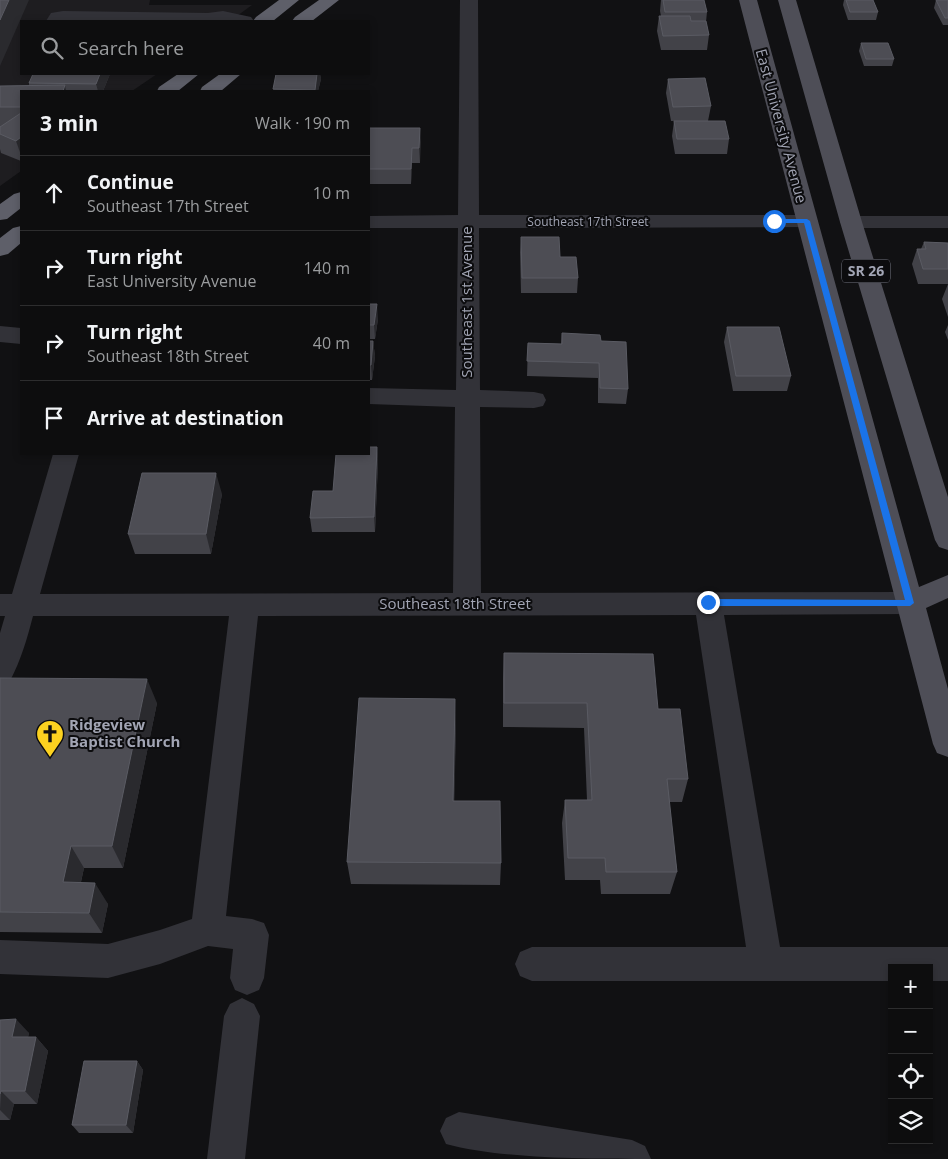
<!DOCTYPE html>
<meta charset="utf-8">
<style>
body{margin:0;font-family:"Open Sans",sans-serif;background:#161617;color:#f1f3f6}
.controls{position:absolute;right:15px;bottom:15px;display:grid;overflow:hidden;border-radius:0px;box-shadow:0 2px 8px #0003}
.controls button{width:45px;height:45px;display:grid;place-items:center;padding:0;border:0;border-bottom:1px solid #2d2d2e;background:#0d0d0e;color:#f1f3f6;font:25px sans-serif}
.stop{position:absolute;width:15px;height:15px;margin:-11px;border:4px solid #1a73e8;border-radius:50%;background:#fff}
.stop.end{background:#1a73e8;border-color:#fff;box-shadow:0 1px 5px #0008}
.list{margin:0;padding:0;list-style:none}
h2{display:flex;justify-content:space-between;align-items:center;height:65px;margin:0;padding:0 20px;font-size:21px}
h2 small{font-size:16px;font-weight:400;color:#9a9c9e}
.list li{display:grid;grid-template-columns:32px 1fr auto;gap:15px;align-items:center;box-sizing:border-box;height:75px;padding:0 20px;border-top:1px solid #2d2d2e}
.list b{display:block;font-size:19px;white-space:nowrap}
.list p{margin:0;font-size:16px;white-space:nowrap;color:#9a9c9e}
.list em{font-size:16px;font-style:normal;color:#9a9c9e}
.icon{flex:none;width:28px;height:28px;fill:none;stroke:currentColor;stroke-width:2;stroke-linecap:round;stroke-linejoin:round}
.map{position:relative;flex:none;width:948px;height:1159px;overflow:hidden}
.search{position:absolute;background:#0d0d0e;box-shadow:0 2px 8px #0003;left:20px;top:20px;width:350px;height:55px;display:flex;align-items:center;gap:12px;box-sizing:border-box;padding:0 18px;border-radius:0px;color:#9a9c9e;font-size:19px}
.panel{position:absolute;background:#0d0d0e;box-shadow:0 2px 8px #0003;left:20px;top:90px;width:350px;height:365px;border-radius:0px}
.map>svg:first-child{display:block}
.built{fill:#1e1d20}
.lines{fill:none;stroke-linecap:round;stroke-linejoin:round}
.minor{fill:#323238;fill-rule:evenodd}
.major{fill:#4e4e57;fill-rule:evenodd}
.highway{fill:#5e5f69;fill-rule:evenodd}
.wall{fill:#424248}
.shaded-wall{fill:#2a2a2e}
.building{fill:#4d4d54;stroke:#5a5b63}
.route{fill:#1a73e8}
.labels{text-anchor:middle;stroke-width:4;stroke-linejoin:round;paint-order:stroke}
.far-street-label{font-size:12px;fill:#a2a5b4;stroke:#0c0c0e}
.shield{fill:#0c0c0e;stroke:#757782;stroke-width:1}
.shield-label{font-size:14px;font-weight:bold;fill:#a2a5b4}
.street-label{font-size:15px;fill:#a2a5b4;stroke:#0c0c0e}
.poi-label{font-size:15px;font-weight:bold;fill:#a2a5b4;stroke:#0c0c0e;text-anchor:start}
</style>
<div class="map">
<svg width="948" height="1159" viewBox="0 0 948 1159">
<rect width="100%" height="100%" fill="#111113"/>
<path class="built" d="M0 0H150L149 5H252L230 21H21V74H157L132 91H21V171L0 186Z"/>
<g class="lines">
<path class="minor" d="M460 0H478L479 215H807L814 216 818 221 814 226 807 227 479 228 480 390 534 392 543 394 546 400 543 406 534 408 480 407 481 593 910 592 920 595 924 603 920 611 910 614 724 615 780 947H948V981H929V968H892V981H532L520 976 515 964 520 952 532 947H746L696 615 258 616 226 916 252 919 264 923 269 935 264 978 259 990 247 995 235 990 230 978 233 949 208 946 160 964 108 978 0 974V940L108 944 160 930 192 919 229 616H33C27 639 21 660 10 681L0 684V633L5 616H0V594H12L53 454H79L40 594 453 593 455 407 369 404V388L456 390 458 228H369V216L458 215Z
M63 11 208 13 223 11 251 17 254 21H46L51 13Z
M851 216H948V228H851L843 227 840 222 843 217Z
M0 326 21 328V344L0 342Z
M242 998 254 1004 260 1016 245 1159H207L224 1016 230 1004Z
M459 1112 632 1140 645 1146 651 1159C590 1159 501 1159 446 1144L440 1131 446 1118Z"/>
<path class="major" d="M739 0H757L919 587 948 575V598L926 608 948 689V757L937 753 933 744Z
M778 0H796L862 222 948 497V550L939 547 935 540 840 222Z"/>
<path class="highway" d="M279 0H299L273 21H253L256 17Z
M319 0H339L312 21H292L295 17Z
M178 74H199L178 91H157L159 87Z
M220 74H241L221 91H200L202 87Z
M21 192V208L7 219 0 220V204L14 194Z
M21 226V243L8 254 0 256V238L13 228Z"/>
</g>
<path class="wall" d="M661 0H704L707 12 706 22 709 35 707 50H661L657 31 659 16H661L660 11Z
M844 0H873L878 12 876 20H848L843 5Z
M936 0H948V25H943L934 8Z
M861 43 894 59 892 66H864L859 51Z
M33 74H110L103 91H21V161L1 153 0 149V86H29V83Z
M276 74H320L321 79 318 91H273Z
M668 79 711 106 708 121H671L666 93Z
M674 121 729 139 727 154H675L672 136Z
M369 128H420V163H412L411 184H369Z
M521 237 560 257 578 278 577 293H521L520 252Z
M924 242 948 243V284H918L912 264 917 249H921Z
M948 284V317L942 299Z
M369 304 378 319 375 339H369Z
M948 325V340L945 332Z
M727 327 791 376 787 391H733L724 342Z
M562 333 601 341 628 389 626 404 598 403V378L527 376 528 343 561 344Z
M369 341H373L375 356 372 380H369Z
M377 447 378 462 375 532H312L310 518 333 491Z
M222 494 211 554H135L128 534Z
M504 653 658 709 688 779 682 802H669L677 872 670 894H601L600 880H565L562 823 565 800H587L584 728 503 727V678Z
M0 678 157 703 123 868H84L81 882 108 904 102 933 0 932Z
M456 723 454 801 501 863 500 885 351 884 347 862Z
M0 1020 29 1033 28 1037H36L48 1051 37 1104H14L10 1120H0Z
M137 1061 143 1070 133 1133H79L72 1125Z"/>
<path class="shaded-wall" d="M9 0H29L0 66V20Z
M100 74H110L103 91H98L96 84Z
M317 74H320L321 79 318 91H315Z
M65 85 66 91H63Z
M420 128 421 142 420 163 419 148Z
M21 137V155L16 141Z
M412 148V163L411 184V169Z
M377 304 378 319 375 339 374 325Z
M373 341 375 356 372 380 371 365Z
M377 447 378 462 375 532 374 517Z
M216 473 222 494 211 554 206 534Z
M147 679 157 703 123 868 112 846Z
M455 699 456 723 454 823 453 801Z
M71 846 84 868 76 903 63 882Z
M95 883 108 904 102 933 89 913Z
M16 1019 29 1033 25 1051 12 1037Z
M36 1037 48 1051 37 1104 25 1091Z
M137 1061 143 1070 133 1133 126 1125Z
M1 1091 14 1104 10 1120 0 1110Z"/>
<path class="building" d="M0 0H9L0 20Z
M663 0H704L707 12H665Z
M846 0H873L878 12H850Z
M936 0H948V18H945Z
M659 16H690L691 21H706L709 35 663 36Z
M861 43H888L894 59H866Z
M33 74H100L96 84 29 83Z
M276 74H317L315 90 273 89Z
M705 78 711 106 673 107 668 79Z
M65 85 63 91H21V107H0V86Z
M21 113V137L16 141 0 134V127Z
M674 121H725L729 139H677Z
M369 128H420L419 148H412L411 169H369Z
M521 237H559L560 257H576L578 278H522Z
M924 242 948 243V269H923L917 249H926Z
M369 304H377L374 325H369Z
M727 327H779L791 376H736Z
M562 333 600 335 601 341 626 342 628 389 600 388 599 363 527 361 528 343 562 344Z
M369 341H373L371 365H369Z
M369 447H377L374 517 310 518 313 491H333L336 454H369Z
M142 473H216L206 534H128Z
M504 653 653 654 658 709H680L688 779H667L677 872H606L605 858H568L565 800H592L587 703H504Z
M0 678 147 679 112 846H71L63 882 95 883 89 913 0 912Z
M359 698 455 699 453 801H500L501 863 347 862Z
M16 1019 12 1037H36L25 1091H1L0 1094V1020Z
M84 1061H137L126 1125H72Z"/>
<path class="route" d="M807 219 810 221 914 603 910 606H708L704 602 708 599 905 600 804 223H774L770 221 774 219Z"/>
<defs>
<symbol id="church-pin" viewBox="-11 -11 22 30"><path d="M0 17L-7.5 6A9.5 9.5 0 1 1 7.5 6Z" fill="#fcd220" stroke="#0c0c0e"/><path d="M-1.2-6h2.4v3.5h3.3v2.4h-3.3V6h-2.4V-.1h-3.3v-2.4h3.3Z" fill="#111"/></symbol>
</defs>
<g fill-rule="evenodd">
<use href="#church-pin" x="34" y="718" width="32" height="43"/>
</g>
<g class="labels">
<g class="far-street-label">
<text x="588" y="226">Southeast 17th Street</text>
</g>
<rect class="shield" x="842" y="259.5" width="48" height="23" rx="4"/>
<g class="shield-label">
<text x="866" y="276">SR 26</text>
</g>
<g class="street-label">
<text transform="translate(781 126) rotate(75)" y="5">East University Avenue</text>
<text transform="translate(467 302) rotate(-90)" y="5">Southeast 1st Avenue</text>
<text x="455" y="609">Southeast 18th Street</text>
</g>
<g class="poi-label">
<text x="69" y="730">Ridgeview<tspan x="69" dy="17">Baptist Church</tspan></text>
</g>
</g>
</svg>
<div class="controls">
<button>+</button>
<button>−</button>
<button><svg class="icon" aria-label="locate" viewBox="0 0 24 24"><circle cx="12" cy="12" r="6"/><path d="M12 2v4M12 18v4M2 12h4M18 12h4"/></svg></button>
<button><svg class="icon" aria-label="layers" viewBox="0 0 24 24"><path d="M12 4l9 5-9 5-9-5zM3 14l9 5 9-5"/></svg></button>
</div>
<div class="stop" style="left:774px;top:221px"></div>
<div class="stop end" style="left:708px;top:602px"></div>
<div class="search"><svg class="icon" aria-label="search" viewBox="0 0 24 24"><circle cx="10" cy="10" r="6"/><path d="M15 15l6 6"/></svg>Search here</div>
<section class="panel">
<h2>3 min<small>Walk · 190 m</small></h2>
<ul class="list">
<li><svg class="icon" aria-label="ahead" viewBox="0 0 24 24"><path d="M12 20V5M6 11l6-6 6 6"/></svg><div><b>Continue</b><p>Southeast 17th Street</p></div><em>10 m</em></li>
<li><svg class="icon" aria-label="right" viewBox="0 0 24 24"><path d="M7 20v-9h11M14 6l5 5-5 5"/></svg><div><b>Turn right</b><p>East University Avenue</p></div><em>140 m</em></li>
<li><svg class="icon" aria-label="right" viewBox="0 0 24 24"><path d="M7 20v-9h11M14 6l5 5-5 5"/></svg><div><b>Turn right</b><p>Southeast 18th Street</p></div><em>40 m</em></li>
<li><svg class="icon" aria-label="arrive" viewBox="0 0 24 24"><path d="M6 21V4h12l-3 4 3 4H6"/></svg><div><b>Arrive at destination</b></div></li>
</ul>
</section>
</div>
